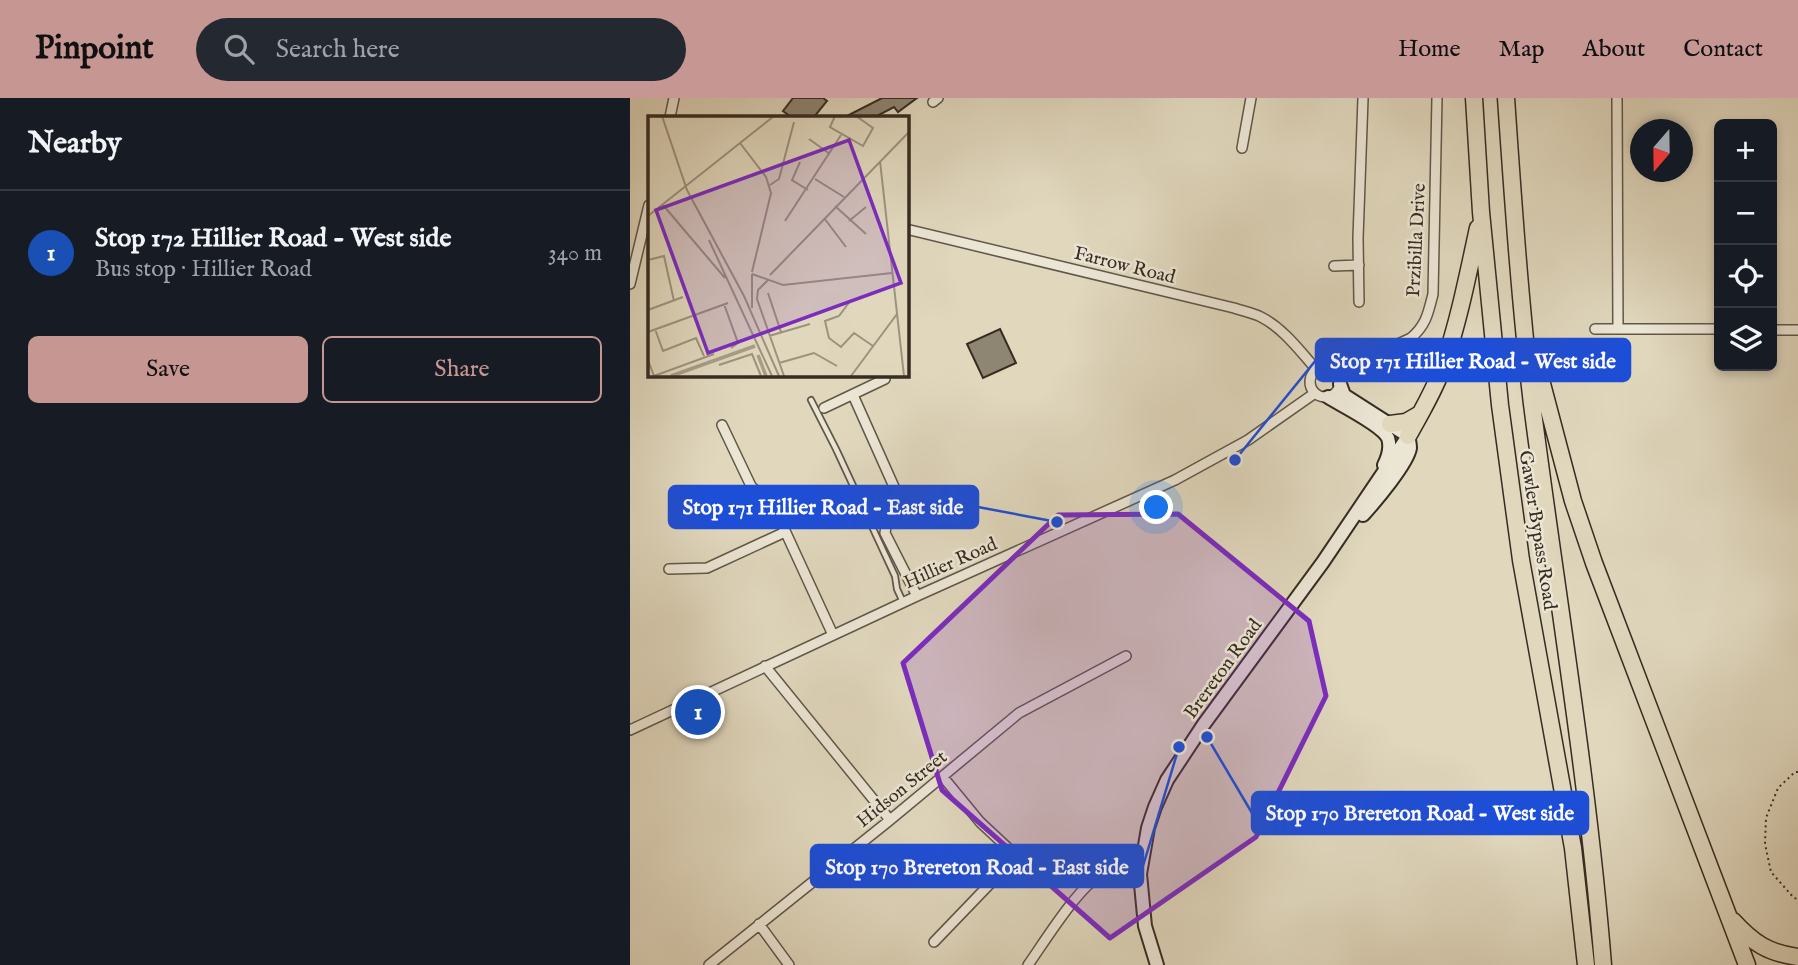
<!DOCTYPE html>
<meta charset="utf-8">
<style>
body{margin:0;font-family:"IM FELL English",serif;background:#242831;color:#f1f3f6}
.controls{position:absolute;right:21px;top:21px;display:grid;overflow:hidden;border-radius:10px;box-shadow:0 4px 10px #0003}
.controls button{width:63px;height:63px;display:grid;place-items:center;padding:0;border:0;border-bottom:2px solid #363941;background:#171b24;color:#f1f3f6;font:35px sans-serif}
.compass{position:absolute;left:1000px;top:21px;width:63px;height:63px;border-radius:50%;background:#171b24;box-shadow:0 4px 10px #0003;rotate:200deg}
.you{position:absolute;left:527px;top:410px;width:24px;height:24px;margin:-18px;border:5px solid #fff;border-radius:50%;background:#1a73e8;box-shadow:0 0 0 10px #1a73e833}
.badge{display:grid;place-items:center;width:46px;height:46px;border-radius:50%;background:#c59692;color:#fff;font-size:23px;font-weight:700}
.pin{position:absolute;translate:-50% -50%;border:4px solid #fff;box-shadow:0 2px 7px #0006}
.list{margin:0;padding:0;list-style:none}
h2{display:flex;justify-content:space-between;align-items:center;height:91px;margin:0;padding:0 28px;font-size:30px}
h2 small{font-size:23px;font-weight:400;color:#9ea1a6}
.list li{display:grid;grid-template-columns:46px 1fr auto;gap:21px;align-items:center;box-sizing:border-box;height:126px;padding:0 28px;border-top:2px solid #363941}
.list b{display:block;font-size:26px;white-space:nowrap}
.list p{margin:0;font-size:23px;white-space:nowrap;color:#9ea1a6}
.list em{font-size:23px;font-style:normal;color:#9ea1a6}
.actions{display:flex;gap:14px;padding:21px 28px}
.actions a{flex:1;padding:16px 0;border:2px solid #c59692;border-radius:10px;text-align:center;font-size:24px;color:#c59692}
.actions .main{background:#c59692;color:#111}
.icon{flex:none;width:38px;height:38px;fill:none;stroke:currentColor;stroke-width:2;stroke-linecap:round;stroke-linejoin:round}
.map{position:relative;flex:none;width:1168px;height:867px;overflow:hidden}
header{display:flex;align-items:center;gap:42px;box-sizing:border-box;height:98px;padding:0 35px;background:#c59692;color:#111}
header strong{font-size:33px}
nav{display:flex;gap:38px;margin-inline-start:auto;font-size:24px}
.search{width:490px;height:63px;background:#242831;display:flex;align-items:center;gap:18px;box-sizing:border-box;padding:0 24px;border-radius:38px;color:#9ea1a6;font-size:26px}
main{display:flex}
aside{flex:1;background:#171b24}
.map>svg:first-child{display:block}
.building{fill:#8e8573;stroke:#362c22;stroke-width:2}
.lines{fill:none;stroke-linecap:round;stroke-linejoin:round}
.lane-casing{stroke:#605749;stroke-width:8}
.street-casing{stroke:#605749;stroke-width:12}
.secondary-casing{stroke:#362c22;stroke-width:16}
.highway-casing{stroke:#362c22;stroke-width:19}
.path{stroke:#362c22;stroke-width:2;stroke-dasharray:2 3.5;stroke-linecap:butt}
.lane{stroke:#ebe5d4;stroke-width:4.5}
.street{stroke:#ebe5d4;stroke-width:9}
.secondary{stroke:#ebe5d4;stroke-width:12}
.highway{stroke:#e0d7bd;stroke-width:16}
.marked{fill:#7b2cbf;fill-opacity:0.2;stroke:#7b2cbf;stroke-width:5;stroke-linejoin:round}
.labels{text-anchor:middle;stroke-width:5;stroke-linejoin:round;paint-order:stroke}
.street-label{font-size:19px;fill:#362c22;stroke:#ebe5d4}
.inset-river{fill:none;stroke:#a69d88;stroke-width:3.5}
.inset-road{fill:none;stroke:#9c937f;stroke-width:2}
.view{fill:#7b2cbf;fill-opacity:0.15;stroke:#7b2cbf;stroke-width:3.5}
.inset-edge{fill:none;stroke:#362c22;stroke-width:3.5}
.leader{fill:none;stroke:#1d4ed8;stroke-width:2.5}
.callout-dot{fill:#1d4ed8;stroke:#ebe5d4;stroke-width:2.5}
.callout{fill:#1d4ed8;stroke:#1d4ed8;stroke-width:2.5}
.callout-label{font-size:21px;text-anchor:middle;font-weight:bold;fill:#fff}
</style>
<header>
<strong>Pinpoint</strong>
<div class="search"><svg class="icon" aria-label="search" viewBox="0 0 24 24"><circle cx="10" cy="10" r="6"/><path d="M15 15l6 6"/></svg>Search here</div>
<nav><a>Home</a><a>Map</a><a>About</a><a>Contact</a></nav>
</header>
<main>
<aside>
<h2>Nearby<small></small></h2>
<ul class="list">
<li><span class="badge" style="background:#1a4fb4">1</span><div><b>Stop 172 Hillier Road - West side</b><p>Bus stop · Hillier Road</p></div><em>340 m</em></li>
</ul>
<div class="actions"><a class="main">Save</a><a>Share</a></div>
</aside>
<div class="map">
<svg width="1168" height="867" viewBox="0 0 1168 867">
<rect width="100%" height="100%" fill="#e0d7bd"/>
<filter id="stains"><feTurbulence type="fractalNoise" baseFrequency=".00286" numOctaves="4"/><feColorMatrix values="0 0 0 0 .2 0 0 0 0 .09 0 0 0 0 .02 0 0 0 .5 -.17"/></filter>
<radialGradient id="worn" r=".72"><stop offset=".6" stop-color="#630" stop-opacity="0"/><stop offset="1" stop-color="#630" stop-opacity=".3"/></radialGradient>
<path class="building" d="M163 0H193L197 3 184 19H161L153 13Z
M252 0H287L268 14 264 9 245 19H215Z
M370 231 386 265 353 280 337 246Z"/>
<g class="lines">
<defs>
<path id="lane" d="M181 302 206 351 265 478 267 491 273 504"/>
<path id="street" d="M987 0 988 231
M303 4 308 0
M40 19 44 0
M612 50 621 0
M276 131 604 210C613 213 623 215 631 219 653 230 670 253 686 271
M704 168 729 167
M0 186 19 107
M729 204 728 140 733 0
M965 231H1089
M1142 232H1168
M680 284a15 15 0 1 1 30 0a15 15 0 1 1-30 0Z
M707 274 781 240C796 227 798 216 803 196L807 0
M223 297 269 400V410L257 422 255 435 287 498
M194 310 255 281
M92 327 121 388 145 411 203 537
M39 471 77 470 155 434
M135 568 260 722
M0 632 287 498 545 382 618 342 685 295
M129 826 159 867
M304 844 379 766 382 759 379 751 350 724 313 679
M79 867 260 722 389 615 496 558
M398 867C415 843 448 789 472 776 484 770 498 773 510 776"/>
<path id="secondary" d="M710 286 714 297 778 338C779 342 780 346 780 350 778 365 744 405 733 417
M698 299C711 307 752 327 758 340 761 349 758 359 754 367
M527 867 515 828 510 776 518 730 525 709 537 682 574 626 693 464 778 338"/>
<path id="highway" d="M844 0 851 114 870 307 891 462 943 750 956 867
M876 0C883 102 890 204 902 306 926 493 958 679 973 867
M906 263 943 403 964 465 1117 867
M760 326 776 324 790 316
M778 338C791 315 805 291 814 266 829 222 838 176 848 130
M1103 823C1123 845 1138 855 1168 859"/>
</defs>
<use href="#lane" class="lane-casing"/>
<use href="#street" class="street-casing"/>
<use href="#secondary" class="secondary-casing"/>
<use href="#highway" class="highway-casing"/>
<path class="path" d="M1168 674H1165L1148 690 1136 720 1135 746 1141 774 1164 800 1168 801"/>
<use href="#lane" class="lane"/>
<use href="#street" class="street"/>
<use href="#secondary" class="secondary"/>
<use href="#highway" class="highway"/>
</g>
<path class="marked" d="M548 416 679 523 696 598 626 739 480 840 312 692 273 565 428 417Z"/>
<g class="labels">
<g class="street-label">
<text transform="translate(785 142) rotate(-87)" y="7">Przibilla Drive</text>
<text transform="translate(495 166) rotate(14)" y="7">Farrow Road</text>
<text transform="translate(909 432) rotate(81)" y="7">Gawler Bypass Road</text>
<text transform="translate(320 464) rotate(-24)" y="7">Hillier Road</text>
<text transform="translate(592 570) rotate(-54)" y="7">Brereton Road</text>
<text transform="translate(271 690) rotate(-39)" y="7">Hidson Street</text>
</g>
</g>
<g transform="translate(18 18)">
<rect width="261" height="261" fill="#e0d7bd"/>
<path class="inset-river" d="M110 239 118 260M23 260 107 230"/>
<path class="inset-road" d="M14 0 39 74 96 180 131 260M187 0 182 11 215 30 225 12 208 0M161 23 182 38M92 27 118 61 123 77 104 156M232 45 256 260M152 46 144 64 160 74M167 63 196 81M122 69 131 63 146 6M15 89 77 162M261 89V111M187 90 218 118M0 100 126 0M176 102 198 131M137 105 193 19M201 105 218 91M61 124 124 260M0 144 16 140 26 185M104 158 135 169 244 157M104 158V192M122 159 261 16M120 164 110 174 109 183 136 260M120 177 133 216M203 184 191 200 177 205 181 222 193 231 206 217 225 230M76 188 90 227 83 232M0 194 35 181M7 213 15 235 48 222 56 240M0 216 80 187M121 220 162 208M0 244 6 260 66 238M131 247 166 237 189 250M71 249 104 238 113 260M203 260 249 198"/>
<path class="view" d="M201 24 253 167 60 237 8 94Z"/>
<rect width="261" height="261" class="inset-edge"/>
</g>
<path class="leader" d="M605 362L686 262M427 424L348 409M577 639L622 715M549 649L513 768"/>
<g class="callout-dot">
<circle cx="605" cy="362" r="7"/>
<circle cx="427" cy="424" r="7"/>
<circle cx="577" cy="639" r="7"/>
<circle cx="549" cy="649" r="7"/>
</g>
<g class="callout">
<rect x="686" y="241" width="314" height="42" rx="7"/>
<rect x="39" y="388" width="309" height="42" rx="7"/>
<rect x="622" y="694" width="336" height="42" rx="7"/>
<rect x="181" y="747" width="332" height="42" rx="7"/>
</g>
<g class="callout-label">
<text x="843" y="270">Stop 171 Hillier Road - West side</text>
<text x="193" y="416">Stop 171 Hillier Road - East side</text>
<text x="790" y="722">Stop 170 Brereton Road - West side</text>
<text x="347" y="776">Stop 170 Brereton Road - East side</text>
</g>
<rect width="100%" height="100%" filter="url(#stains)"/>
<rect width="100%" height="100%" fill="url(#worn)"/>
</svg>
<div class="controls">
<button>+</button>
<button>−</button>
<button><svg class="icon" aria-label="locate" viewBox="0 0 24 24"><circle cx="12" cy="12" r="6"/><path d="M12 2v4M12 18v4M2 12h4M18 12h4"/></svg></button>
<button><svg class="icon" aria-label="layers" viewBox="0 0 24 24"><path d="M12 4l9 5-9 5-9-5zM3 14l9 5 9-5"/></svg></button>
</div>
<svg class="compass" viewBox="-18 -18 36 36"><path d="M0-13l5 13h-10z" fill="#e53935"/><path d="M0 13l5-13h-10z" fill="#9ea1a6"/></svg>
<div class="you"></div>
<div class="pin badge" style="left:68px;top:614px;background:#1a4fb4">1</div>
</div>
</main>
